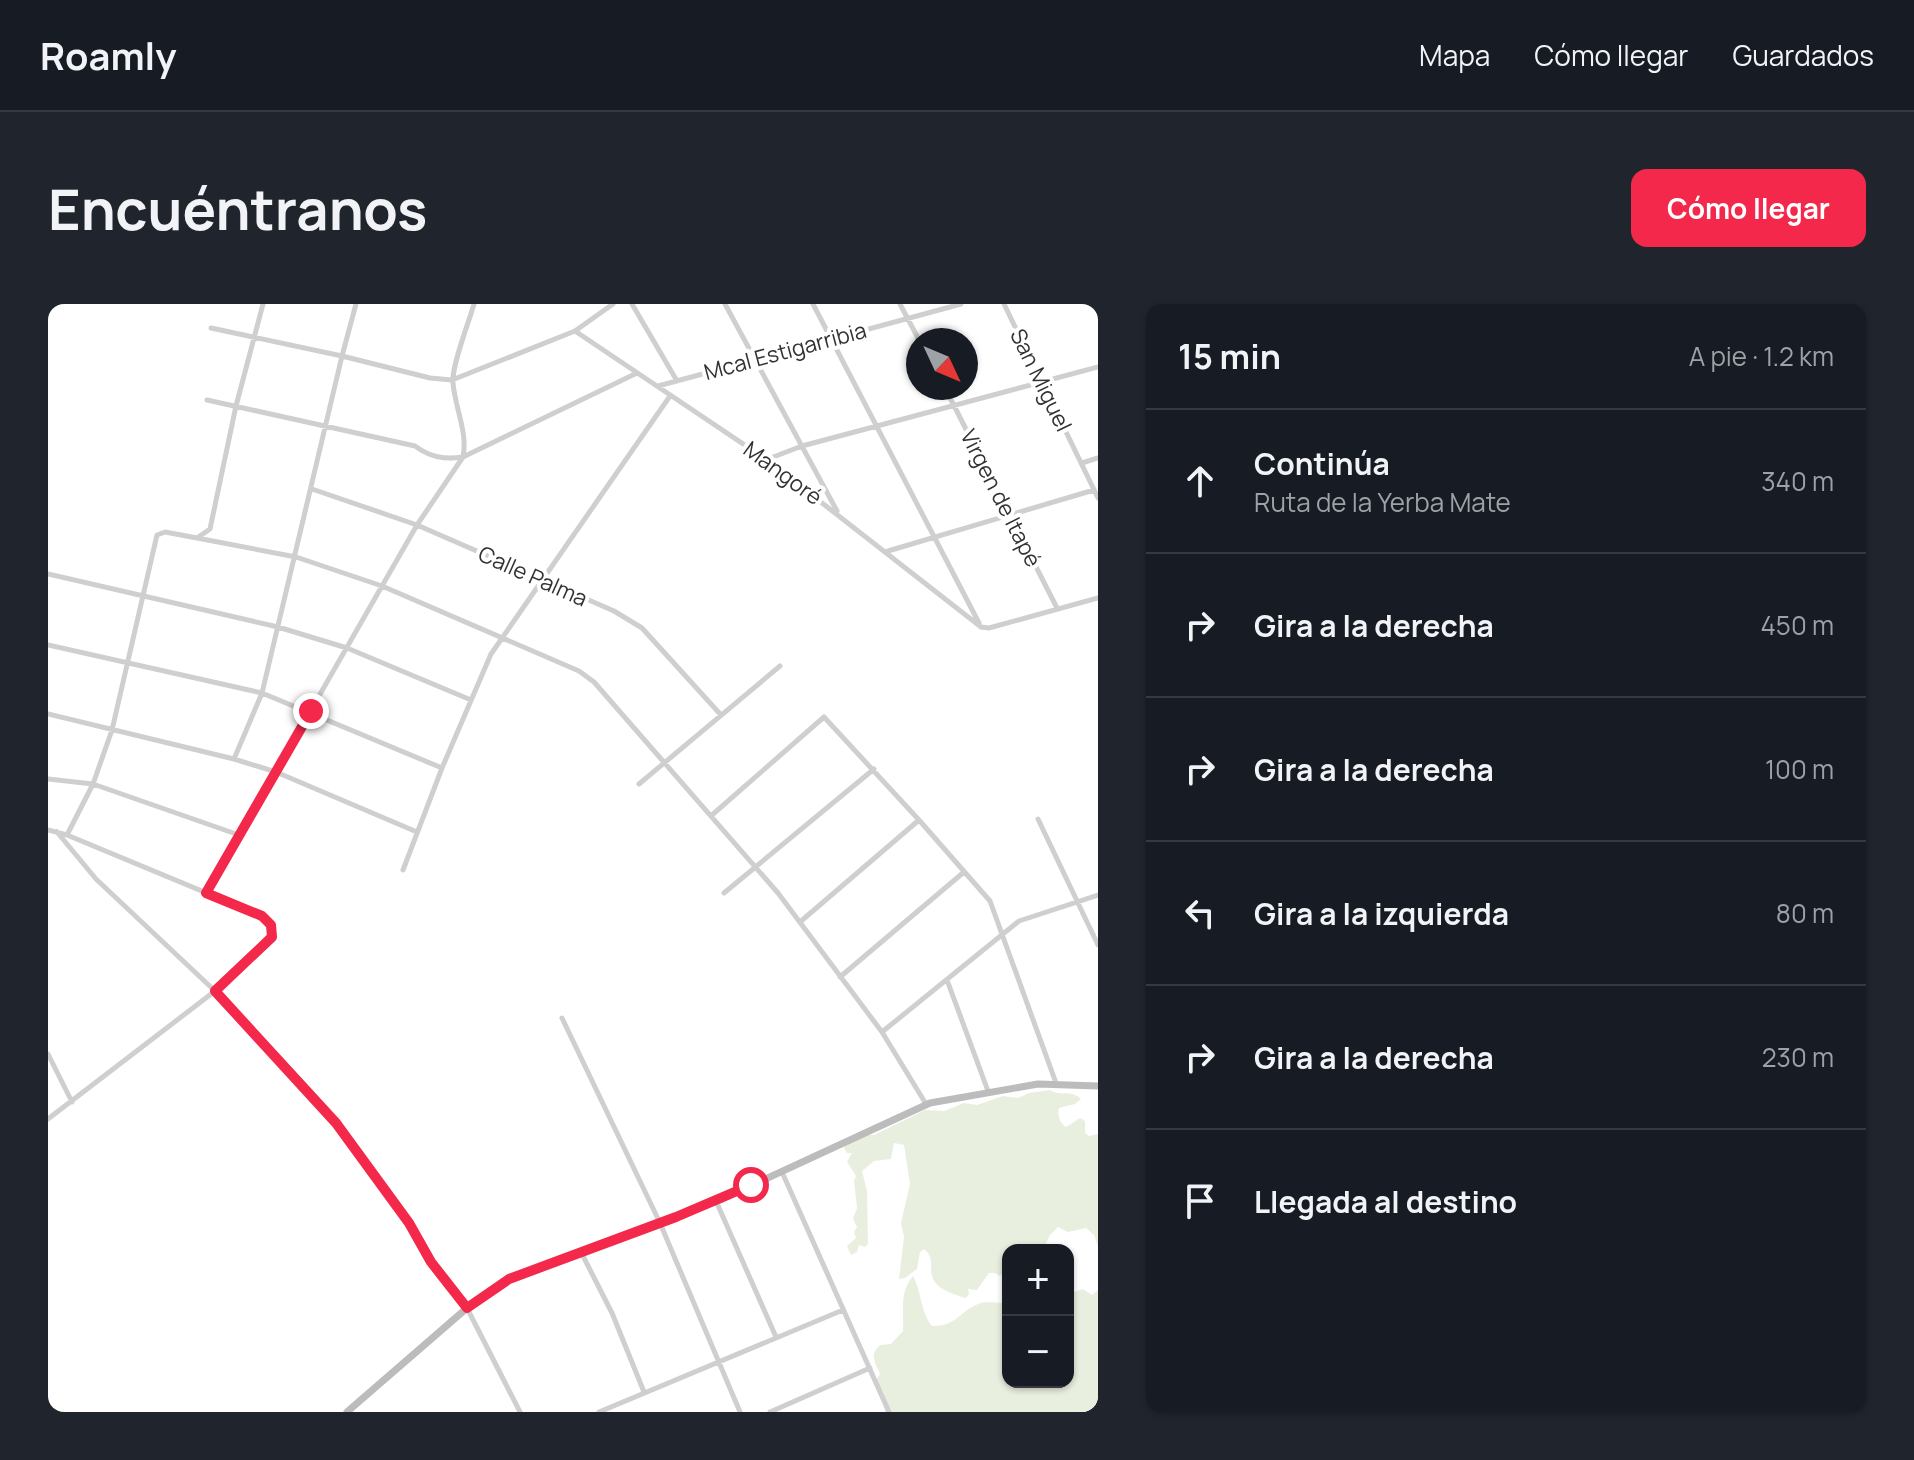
<!DOCTYPE html>
<html lang="es">
<meta charset="utf-8">
<style>
body{margin:0;font-family:Manrope,sans-serif;background:#20242c;color:#f1f3f6}
.controls{position:absolute;right:24px;bottom:24px;display:grid;overflow:hidden;border-radius:16px;box-shadow:0 2px 6px #0004}
.controls button{width:72px;height:72px;display:grid;place-items:center;padding:0;border:0;border-bottom:2px solid #363941;background:#171b24;color:#f1f3f6;font:40px sans-serif}
.compass{position:absolute;left:858px;top:24px;width:72px;height:72px;border-radius:50%;background:#171b24;box-shadow:0 2px 6px #0004;rotate:134deg}
.stop{position:absolute;width:24px;height:24px;margin:-18px;border:6px solid #f4284a;border-radius:50%;background:#fff}
.stop.end{background:#f4284a;border-color:#fff;box-shadow:0 2px 8px #0008}
.list{margin:0;padding:0;list-style:none}
h2{display:flex;justify-content:space-between;align-items:center;height:104px;margin:0;padding:0 32px;font-size:34px}
h2 small{font-size:26px;font-weight:400;color:#9ea1a6}
.list li{display:grid;grid-template-columns:52px 1fr auto;gap:24px;align-items:center;box-sizing:border-box;height:144px;padding:0 32px;border-top:2px solid #363941}
.list b{display:block;font-size:30px;white-space:nowrap}
.list p{margin:0;font-size:26px;white-space:nowrap;color:#9ea1a6}
.list em{font-size:26px;font-style:normal;color:#9ea1a6}
.icon{flex:none;width:44px;height:44px;fill:none;stroke:currentColor;stroke-width:2;stroke-linecap:round;stroke-linejoin:round}
.map{position:relative;flex:none;width:1050px;height:1108px;overflow:hidden;border-radius:16px}
header{display:flex;align-items:center;gap:48px;box-sizing:border-box;height:112px;padding:0 40px;background:#171b24;border-bottom:2px solid #363941}
header strong{font-size:38px}
nav{display:flex;gap:44px;margin-inline-start:auto;font-size:28px}
.intro{display:flex;align-items:center;justify-content:space-between;box-sizing:border-box;height:192px;padding:0 48px}
h1{margin:0;font-size:56px}
.button{padding:20px 36px;border-radius:16px;background:#f4284a;color:#fff;font-size:28px;font-weight:700}
main{display:flex;gap:48px;padding:0 48px}
aside{flex:1;background:#171b24;border-radius:16px;box-shadow:0 2px 6px #0004}
.map>svg:first-child{display:block}
.green{fill:#e9efdf}
.lines{fill:none;stroke-linecap:round;stroke-linejoin:round}
.minor{stroke:#cfcfcf;stroke-width:5}
.secondary{stroke:#bcbcbc;stroke-width:7}
.route{stroke:#f4284a;stroke-width:10}
.labels{text-anchor:middle;stroke-width:8;stroke-linejoin:round;paint-order:stroke}
.street-label{font-size:22px;fill:#323232;stroke:#fff}
</style>
<header>
<strong>Roamly</strong>
<nav><a>Mapa</a><a>Cómo llegar</a><a>Guardados</a></nav>
</header>
<div class="intro"><h1>Encuéntranos</h1><a class="button">Cómo llegar</a></div>
<main>
<div class="map">
<svg width="1050" height="1108" viewBox="0 0 1050 1108">
<rect width="100%" height="100%" fill="#fff"/>
<path class="green" d="M1002 786C1012 793 1023 785 1033 795L1027 800 1011 804C1009 811 1012 819 1018 823L1032 814 1037 817V829L1041 832 1050 830V942L1046 931 1038 924 1020 928 1010 923 1002 931 995 946H960V964L952 972 947 969H941L929 986 920 985 921 990 918 994C863 979 895 960 876 945L872 948 869 965 857 974 851 975 856 933 853 919 862 880 856 841 846 839 843 855 826 857 814 867 819 887 820 940 817 943 811 941 809 948 803 951 799 942 808 934 806 928 809 923 805 915 809 904 806 877 808 872 799 858 804 849H799L796 844 801 834 810 836 817 831H826L877 806 896 807 916 799 929 801 955 792 970 794 981 789Z
M865 972C874 988 872 1007 884 1022 909 1022 911 1008 930 1000 937 997 947 999 955 999L960 994V1078H1020V990L1035 985 1044 991 1050 986V1108H837V1099L826 1080 832 1070C827 1058 821 1051 832 1041L843 1040 855 1027C856 1008 851 988 865 972Z"/>
<g class="lines">
<path class="minor" d="M584 0 629 77
M677 0 789 207
M765 0 931 319
M852 0 871 36
M956 0 1050 194
M163 24 294 52 308 0
M527 27 719 156 933 323
M610 82 913 0
M897 84 1009 304
M159 96 367 142C382 153 396 156 415 153L589 69
M720 155 754 142 1050 63
M1034 159 1050 154
M264 185 369 221 566 307 594 324 673 411
M149 234 248 253 334 282 531 367 546 378 730 589 834 728 878 800
M840 247 1046 186
M0 270 230 323 299 344 423 396
M933 323 941 324 1050 294
M0 341 214 389 294 52 382 74 404 76 527 27 565 0
M0 410 186 455 214 389 394 464
M186 455 228 468 369 528
M0 475 45 480 191 531
M591 480 732 362
M664 511 776 413 871 516 752 618
M990 515 1050 641
M871 516 942 597 1008 779
M0 526 19 531 214 612 223 621 224 633 167 687 288 819 332 877 361 919 383 958 419 1004 472 1108
M19 531 45 480 64 426 109 231 117 228 149 234 162 225 188 102 215 0
M355 566 394 464 443 350 622 92
M158 589 369 221 415 153C420 128 407 104 405 79 403 63 421 18 426 0
M676 589 826 465
M792 673 916 568
M899 676 940 787
M514 714 612 919 692 1108
M834 728 971 617 1050 591
M0 750 24 798
M0 815 167 687 48 575 9 528
M734 868 841 1108
M668 897 728 1033
M533 948 564 1009 596 1088
M551 1108 795 1006
M722 1108 822 1064"/>
<path class="secondary" d="M299 1108 419 1004 461 975 672 896 882 799 990 780 1050 782"/>
</g>
<g class="lines">
<path class="route" d="M263 407 158 589 214 612 223 621 224 633 167 687 288 819 361 919 383 958 419 1004 461 975 628 913 703 881"/>
</g>
<g class="labels">
<g class="street-label">
<text transform="translate(737 47) rotate(-15)" y="8">Mcal Estigarribia</text>
<text transform="translate(993 76) rotate(64)" y="8">San Miguel</text>
<text transform="translate(735 169) rotate(36)" y="8">Mangoré</text>
<text transform="translate(953 194) rotate(63)" y="8">Virgen de Itapé</text>
<text transform="translate(485 272) rotate(24)" y="8">Calle Palma</text>
</g>
</g>
</svg>
<div class="controls">
<button>+</button>
<button>−</button>
</div>
<svg class="compass" viewBox="-18 -18 36 36"><path d="M0-13l5 13h-10z" fill="#e53935"/><path d="M0 13l5-13h-10z" fill="#9ea1a6"/></svg>
<div class="stop" style="left:703px;top:881px"></div>
<div class="stop end" style="left:263px;top:407px"></div>
</div>
<aside>
<h2>15 min<small>A pie · 1.2 km</small></h2>
<ul class="list">
<li><svg class="icon" aria-label="ahead" viewBox="0 0 24 24"><path d="M12 20V5M6 11l6-6 6 6"/></svg><div><b>Continúa</b><p>Ruta de la Yerba Mate</p></div><em>340 m</em></li>
<li><svg class="icon" aria-label="right" viewBox="0 0 24 24"><path d="M7 20v-9h11M14 6l5 5-5 5"/></svg><div><b>Gira a la derecha</b></div><em>450 m</em></li>
<li><svg class="icon" aria-label="right" viewBox="0 0 24 24"><path d="M7 20v-9h11M14 6l5 5-5 5"/></svg><div><b>Gira a la derecha</b></div><em>100 m</em></li>
<li><svg class="icon" aria-label="left" viewBox="0 0 24 24"><path d="M17 20v-9H6M10 6l-5 5 5 5"/></svg><div><b>Gira a la izquierda</b></div><em>80 m</em></li>
<li><svg class="icon" aria-label="right" viewBox="0 0 24 24"><path d="M7 20v-9h11M14 6l5 5-5 5"/></svg><div><b>Gira a la derecha</b></div><em>230 m</em></li>
<li><svg class="icon" aria-label="arrive" viewBox="0 0 24 24"><path d="M6 21V4h12l-3 4 3 4H6"/></svg><div><b>Llegada al destino</b></div></li>
</ul>
</aside>
</main>
